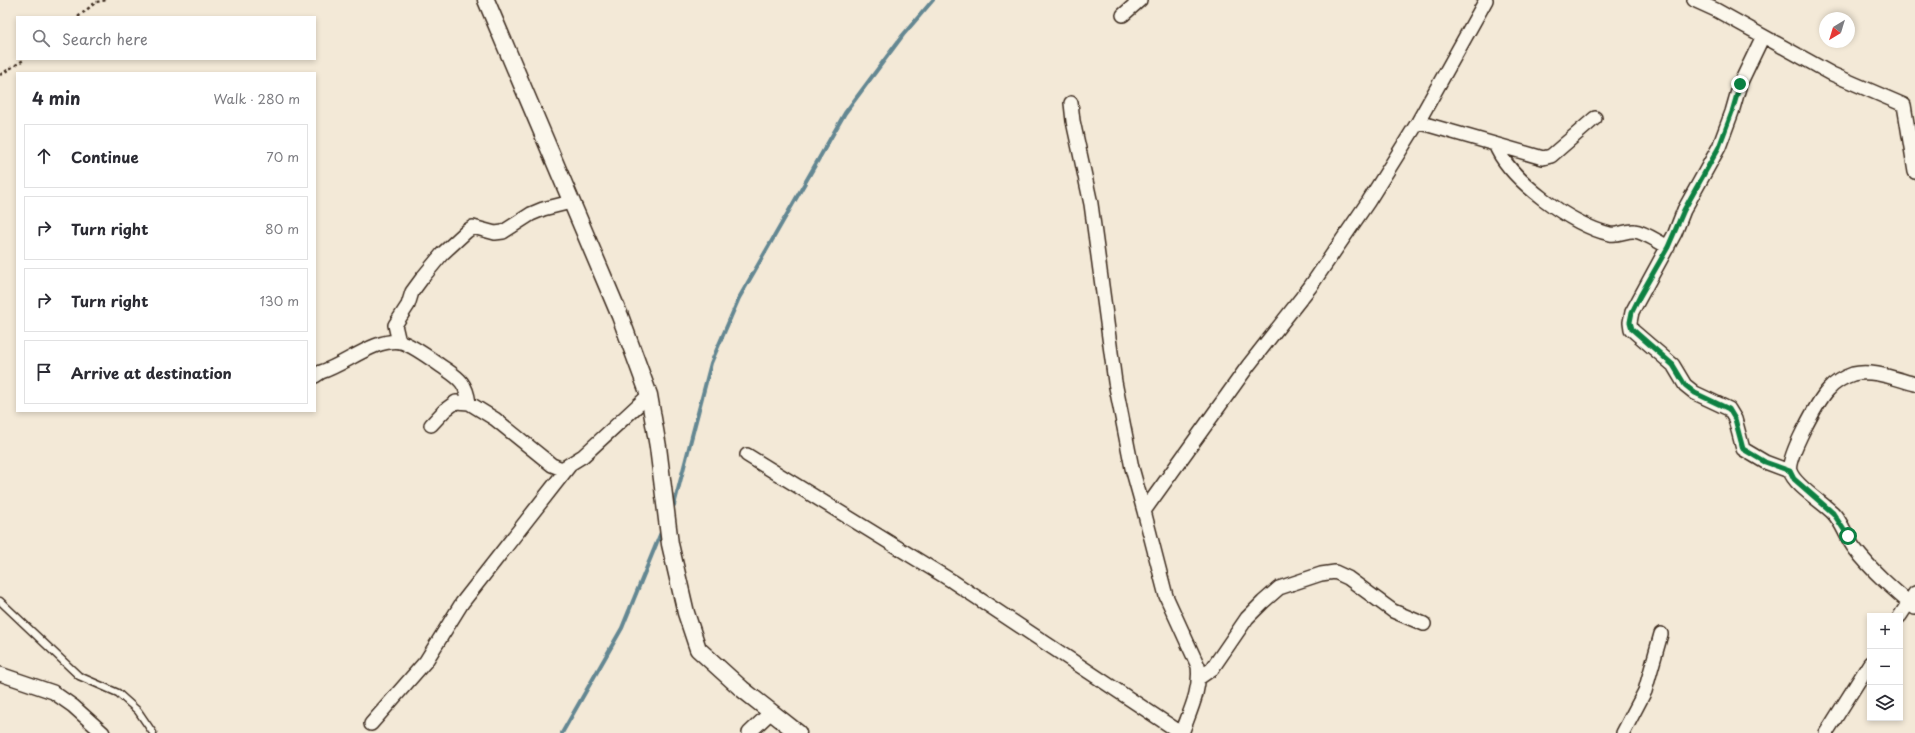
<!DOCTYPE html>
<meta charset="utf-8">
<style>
body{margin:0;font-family:"Playpen Sans",sans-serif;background:#f2f2f3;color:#2b2b33}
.controls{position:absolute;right:12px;bottom:12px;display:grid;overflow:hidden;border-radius:0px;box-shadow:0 2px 6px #0003}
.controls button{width:36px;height:36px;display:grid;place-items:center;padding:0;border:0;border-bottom:1px solid #e1e1e2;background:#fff;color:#2b2b33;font:20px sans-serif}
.compass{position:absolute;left:1819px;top:12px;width:36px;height:36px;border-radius:50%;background:#fff;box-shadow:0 2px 6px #0003;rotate:218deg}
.stop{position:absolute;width:12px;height:12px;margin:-9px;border:3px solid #0b8043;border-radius:50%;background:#fff}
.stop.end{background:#0b8043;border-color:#fff;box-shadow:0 1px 4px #0008}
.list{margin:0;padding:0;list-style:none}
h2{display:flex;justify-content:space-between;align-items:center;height:52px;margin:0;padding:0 16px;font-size:17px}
h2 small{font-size:13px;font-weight:400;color:#7c7c81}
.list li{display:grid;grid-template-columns:26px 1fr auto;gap:12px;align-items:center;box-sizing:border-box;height:64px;margin:0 8px 8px;padding:0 8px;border:1px solid #e1e1e2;border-radius:0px}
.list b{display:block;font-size:15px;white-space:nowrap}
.list em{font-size:13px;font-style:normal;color:#7c7c81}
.icon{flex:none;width:22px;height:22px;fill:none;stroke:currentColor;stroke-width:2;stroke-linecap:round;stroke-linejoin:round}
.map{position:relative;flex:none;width:1915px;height:733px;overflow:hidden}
.search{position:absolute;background:#fff;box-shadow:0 2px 6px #0003;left:16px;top:16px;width:300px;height:44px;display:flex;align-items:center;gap:10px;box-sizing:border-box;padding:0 14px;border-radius:0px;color:#7c7c81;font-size:15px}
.panel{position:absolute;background:#fff;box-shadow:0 2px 6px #0003;left:16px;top:72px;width:300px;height:340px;border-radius:0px}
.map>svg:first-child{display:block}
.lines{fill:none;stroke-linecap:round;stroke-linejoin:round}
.stream{stroke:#648792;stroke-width:4}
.service-casing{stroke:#3b2a1e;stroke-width:9}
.minor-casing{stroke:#3b2a1e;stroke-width:16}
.tertiary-casing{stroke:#3b2a1e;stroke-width:19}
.path{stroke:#3b2a1e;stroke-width:2.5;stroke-dasharray:3 3;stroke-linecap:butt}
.service{stroke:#fbf7ec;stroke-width:6}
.minor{stroke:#fbf7ec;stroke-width:13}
.tertiary{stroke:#fbf7ec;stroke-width:16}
.route{stroke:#0b8043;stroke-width:5}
</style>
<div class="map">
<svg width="1915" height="733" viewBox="0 0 1915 733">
<rect width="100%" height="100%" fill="#f3e9d7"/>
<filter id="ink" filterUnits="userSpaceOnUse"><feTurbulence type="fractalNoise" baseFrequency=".025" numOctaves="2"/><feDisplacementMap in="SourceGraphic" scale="8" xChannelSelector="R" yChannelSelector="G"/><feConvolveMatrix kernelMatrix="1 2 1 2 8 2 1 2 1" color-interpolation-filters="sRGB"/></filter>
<g filter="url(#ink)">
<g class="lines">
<path class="stream" d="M674 505 711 363 739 298 845 113 903 35 933 0
M562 733 622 628 662 530"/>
<defs>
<path id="service" d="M0 601 79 676 118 693 138 711 153 733"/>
<path id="minor" d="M1694 0 1716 10 1832 74 1904 105 1915 172
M1123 15 1140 0
M1763 36 1740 84 1732 112 1719 147 1684 210 1675 233 1632 312 1630 322 1631 329 1673 365 1685 385 1695 393 1729 409 1735 419 1743 449 1765 462 1789 471
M1071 103 1073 121 1091 204 1115 382 1132 468 1144 511
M1418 122 1543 158 1551 156 1595 118
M1495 144C1509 180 1573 226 1610 234 1618 236 1627 230 1634 231 1645 232 1658 242 1668 247
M399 342 395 325 408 305 412 292 423 277 442 254 467 231 473 227 495 233 503 232 531 214 543 209 571 202
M315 376 321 372C345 365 376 337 401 342 412 345 431 359 441 366 458 378 466 381 469 403
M1915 384C1896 379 1872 369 1853 374 1844 377 1834 383 1828 390 1818 401 1786 458 1790 471 1794 485 1822 502 1833 513 1843 523 1846 538 1855 549 1872 571 1894 590 1915 608
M431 425 445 410 456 402 469 403 495 419 552 465 562 469 583 456 649 395
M747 455 952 581 1181 733
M1900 616 1915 593
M0 674 53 692 73 706 103 733
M1199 678 1212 669 1247 618 1263 602 1279 588 1321 574 1335 572 1348 578 1393 611 1424 624
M371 724 426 661 462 603 570 465
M749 733 771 712
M1182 733C1190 711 1201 690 1198 666L1166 596 1144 511 1248 366 1310 287 1368 202 1418 122 1486 0
M1623 733 1645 691 1661 634
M1826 733 1870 663"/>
<path id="tertiary" d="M486 0 620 316 649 395 658 447 670 544 686 613 698 649 742 689 798 733"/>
</defs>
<use href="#service" class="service-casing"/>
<use href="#minor" class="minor-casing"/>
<use href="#tertiary" class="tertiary-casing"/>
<path class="path" d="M78 17 96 2 107 0
M0 75 25 59"/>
<use href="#service" class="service"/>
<use href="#minor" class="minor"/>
<use href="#tertiary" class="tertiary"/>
</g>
</g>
<g class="lines" filter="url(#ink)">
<path class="route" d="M1740 84 1732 112 1719 147 1684 210 1668 247 1640 296 1632 312 1630 322 1632 329 1673 365 1685 385 1695 393 1729 409 1735 419 1743 449 1765 462 1790 471 1794 479 1833 513 1848 536"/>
</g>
</svg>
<div class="controls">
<button>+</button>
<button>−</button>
<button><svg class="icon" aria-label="layers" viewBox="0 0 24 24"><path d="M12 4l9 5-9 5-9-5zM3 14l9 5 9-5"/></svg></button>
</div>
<svg class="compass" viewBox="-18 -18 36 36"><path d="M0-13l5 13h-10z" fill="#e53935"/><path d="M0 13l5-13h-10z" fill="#7c7c81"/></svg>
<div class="stop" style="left:1848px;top:536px"></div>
<div class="stop end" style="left:1740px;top:84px"></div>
<div class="search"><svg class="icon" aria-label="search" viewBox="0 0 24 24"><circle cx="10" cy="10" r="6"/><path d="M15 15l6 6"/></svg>Search here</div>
<section class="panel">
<h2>4 min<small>Walk · 280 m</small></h2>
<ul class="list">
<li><svg class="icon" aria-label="ahead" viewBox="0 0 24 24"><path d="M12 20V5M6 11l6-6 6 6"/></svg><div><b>Continue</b></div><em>70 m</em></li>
<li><svg class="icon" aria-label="right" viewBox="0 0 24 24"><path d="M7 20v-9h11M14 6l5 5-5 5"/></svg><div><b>Turn right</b></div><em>80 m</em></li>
<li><svg class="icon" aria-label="right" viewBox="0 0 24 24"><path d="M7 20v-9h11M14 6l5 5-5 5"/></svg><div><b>Turn right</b></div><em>130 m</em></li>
<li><svg class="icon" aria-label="arrive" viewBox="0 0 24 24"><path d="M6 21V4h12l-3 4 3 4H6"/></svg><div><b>Arrive at destination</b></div></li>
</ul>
</section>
</div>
